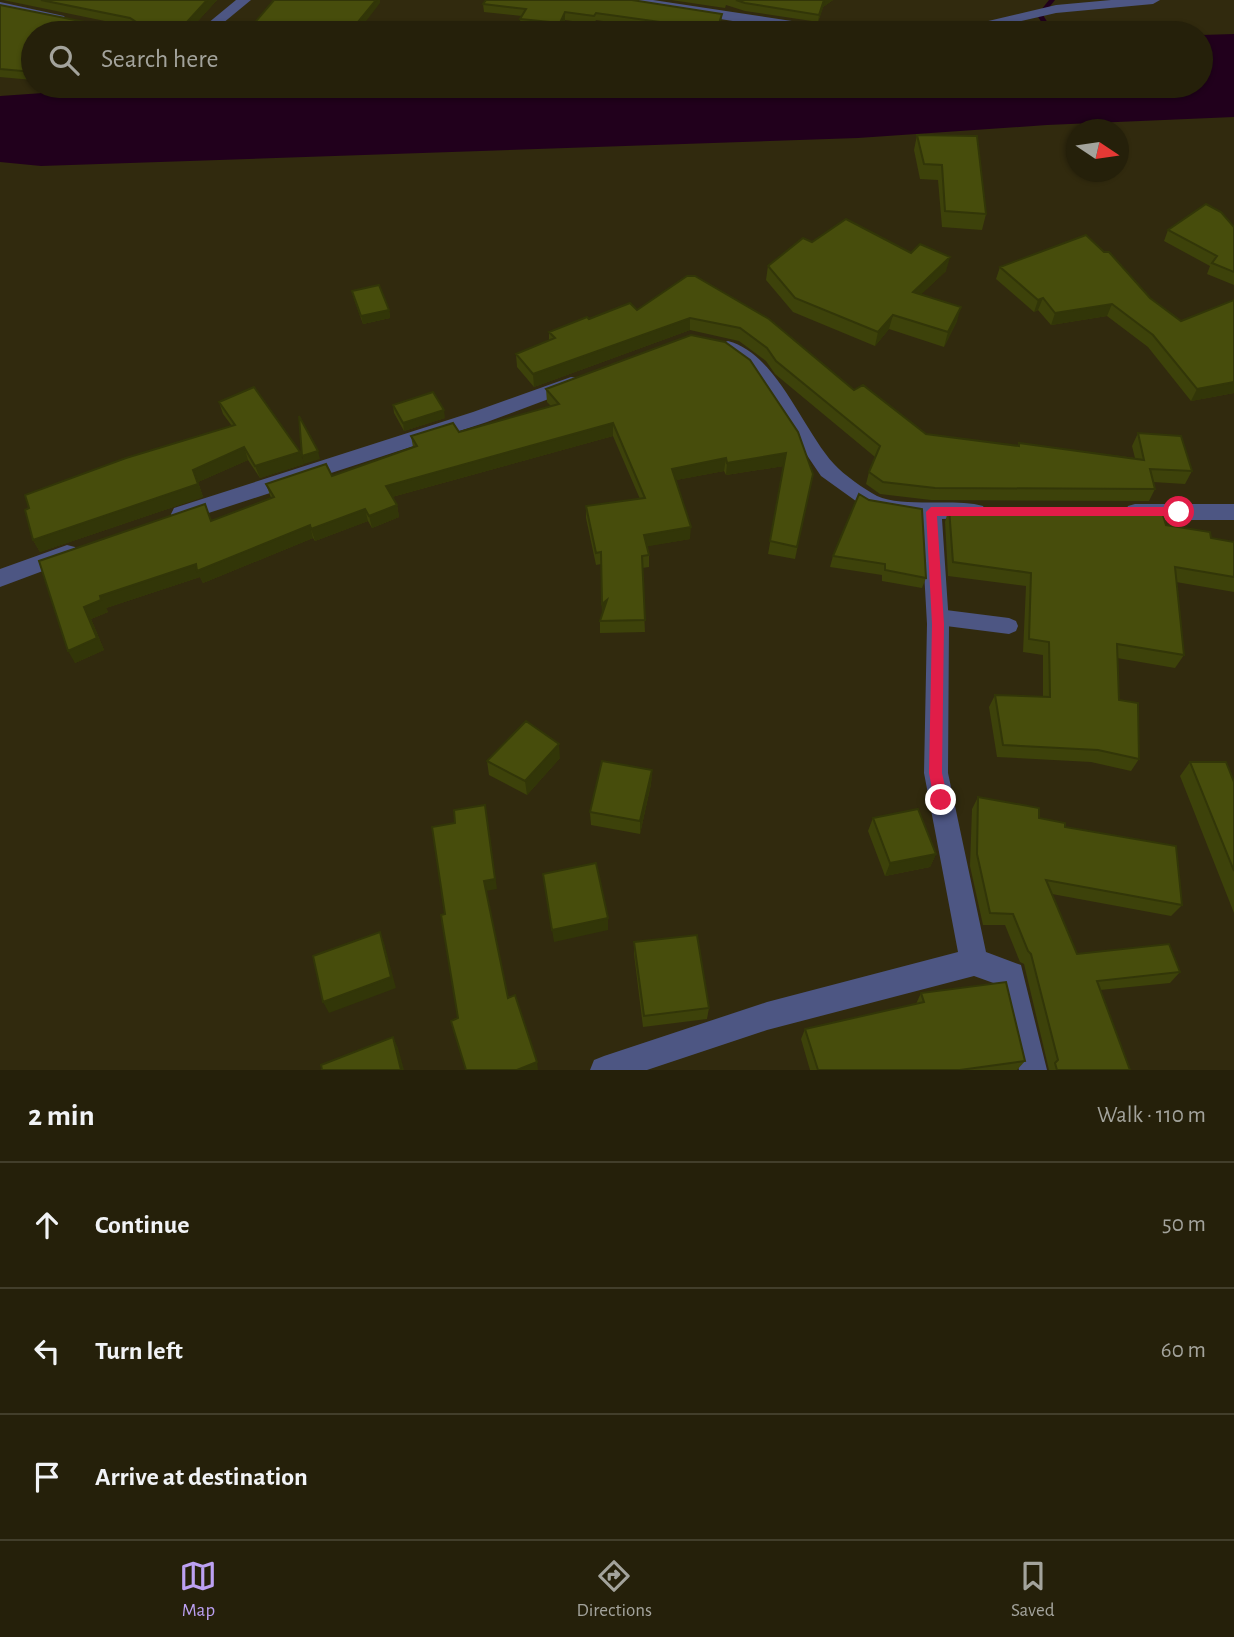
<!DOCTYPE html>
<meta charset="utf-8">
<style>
body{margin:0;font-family:"Alegreya Sans",sans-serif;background:#312d18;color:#f1f3f6}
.compass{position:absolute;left:1066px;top:119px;width:63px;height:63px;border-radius:50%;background:#25200a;box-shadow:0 2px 5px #0004;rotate:103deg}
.stop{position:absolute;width:21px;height:21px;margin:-16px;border:5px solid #e11d48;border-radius:50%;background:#fff}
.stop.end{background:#e11d48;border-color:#fff;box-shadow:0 2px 7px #0008}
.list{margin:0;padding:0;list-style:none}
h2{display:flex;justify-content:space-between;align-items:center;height:91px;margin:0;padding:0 28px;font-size:30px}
h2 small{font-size:23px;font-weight:400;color:#a3a39c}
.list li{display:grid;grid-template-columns:46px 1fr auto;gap:21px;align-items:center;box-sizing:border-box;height:126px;padding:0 28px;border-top:2px solid #423e2b}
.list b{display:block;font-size:26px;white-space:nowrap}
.list em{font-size:23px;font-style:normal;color:#a3a39c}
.icon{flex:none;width:38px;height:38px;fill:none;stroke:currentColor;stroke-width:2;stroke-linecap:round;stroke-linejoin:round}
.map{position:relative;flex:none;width:1234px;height:1070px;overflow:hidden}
.search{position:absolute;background:#25200a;box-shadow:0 2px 5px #0004;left:21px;right:21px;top:21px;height:77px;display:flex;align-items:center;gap:18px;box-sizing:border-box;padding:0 24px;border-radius:38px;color:#a3a39c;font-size:26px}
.sheet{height:469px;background:#25200a}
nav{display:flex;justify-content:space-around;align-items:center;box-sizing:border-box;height:98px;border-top:2px solid #423e2b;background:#25200a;font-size:19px;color:#a3a39c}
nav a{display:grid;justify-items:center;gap:4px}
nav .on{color:#bca0f2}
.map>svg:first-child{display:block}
.water{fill:#21001c}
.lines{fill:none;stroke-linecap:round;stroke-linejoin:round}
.stream{fill:#21001c;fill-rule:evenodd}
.lane{fill:#4d5683;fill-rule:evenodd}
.street{fill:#4d5683;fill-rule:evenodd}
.wall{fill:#3d420a}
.shaded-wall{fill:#323608}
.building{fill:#474d0c;stroke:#323608;stroke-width:2}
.route{fill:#e11d48}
</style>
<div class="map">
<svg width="1234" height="1070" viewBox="0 0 1234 1070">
<rect width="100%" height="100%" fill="#312a0e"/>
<path class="water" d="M1234 34V117L1047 125 858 138 41 166 0 162V96L144 86H1201V35Z"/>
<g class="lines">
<path class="stream" d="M1049 0H1055L1043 15 1054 33H1048L1037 15Z"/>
<path class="lane" d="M938 609 1009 618 1016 621 1018 626 1016 631 1009 634 938 625 931 622 929 617 931 612Z"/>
<path class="street" d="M236 0H251L211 33H196Z
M619 0H653L845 29 852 33H814L790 30 626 4Z
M1111 0H1160L1153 4 1056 13 970 33H891L898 29 967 26 1056 5Z
M0 2 64 16 66 19 59 23 0 10Z
M728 341C777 354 802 429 834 464 844 475 864 489 877 496 903 508 956 498 983 506L986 512 983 518 942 519 949 624 948 773 986 952 1021 965 1047 1070H1019L999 985 974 976 767 1030 647 1070H590L594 1060 604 1056 767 1002 958 952 924 773 927 624 921 518 867 509 821 476 750 371 722 351 719 347 722 343Z
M571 377 578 378 580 383 578 388 487 422 181 522 174 520 171 514 174 508 473 412Z
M1135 504H1234V520H1135L1128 518 1125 512 1128 506Z
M67 545 75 547 78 553 75 559 0 587V569Z"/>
</g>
<path class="wall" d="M3 0H217L187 33H33V80L0 77V5L110 27H134Z
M671 0H833L823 7 818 22 745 11 726 5 725 8Z
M483 4 721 22 718 33H685L596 20 594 24 565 20 561 30 521 26 520 19 522 16 484 12Z
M917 135 986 214 982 230 942 227 938 180 920 179 914 150Z
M1234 227V285L1207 274 1210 266 1164 241 1168 230Z
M812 242 946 271 921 294 957 321 944 347 889 329 875 346 793 312 766 280 768 266Z
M1000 267 1150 298 1181 321 1234 300V393L1191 401 1148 347 1107 316 1051 325 1038 310 1034 312 996 279Z
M687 276 854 390 926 434 1018 446 1019 443 1135 458 1132 446 1138 433 1192 471 1185 484 1153 482 1155 489 1149 501 931 500 880 494 866 484 869 472 875 457 775 374 766 361 739 341 690 330 534 387 517 367 516 354 549 340V332L589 319 637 310Z
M352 291 389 310 390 318 363 324 354 299Z
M546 389 813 474 795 559 768 554 784 466 726 475 724 471 676 480 690 539 647 546 649 555V567L642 568 645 632 600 633V621L602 614 601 564 596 565 586 518V506L640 499 613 436 392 497 397 505 399 517 372 528 368 521 315 541 313 538 203 583 200 577 106 608 108 612 91 619 104 650 75 663 39 561 211 521 271 498 266 484 332 476 413 447 411 436 459 432 551 406 547 402Z
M219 402 300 452 304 464 260 478 248 460 198 482 203 497 40 552 33 540 232 426 223 414Z
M393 405 445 418 404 431 394 413Z
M859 494 926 578 922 588 882 581V575L830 567 833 556Z
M949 508 1166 525 1211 538 1234 542V592L1176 582 1184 655 1175 668 1117 658 1119 700 1139 759 1131 771 1091 762 997 757 989 707 995 695 1043 697V655L1023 652 1026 586 948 576 945 522Z
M560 758 527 795 489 775 487 761Z
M1190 762 1234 782V913L1180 776Z
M652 770 651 784 640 834 591 825 590 812Z
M978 797 1065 827 1182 905 1171 916 1052 894 1077 954 1180 972 1170 983 1100 990 1130 1070H1049L1024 964 1020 962 1005 925H983L970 866 972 809Z
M873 818 936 854 930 867 885 876 868 831Z
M634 942 709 1008 707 1019 643 1027 634 954Z
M921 993 1025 1061 1017 1070H810L801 1039 805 1029 916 1004Z"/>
<path class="shaded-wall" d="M207 0H217L187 33H177Z
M376 0H380V3L357 33H349Z
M824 0H833L823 7 818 22 819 15Z
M565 12V20L561 30 560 23Z
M722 14 721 22 718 33H717Z
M950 257 946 271 909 306 913 292Z
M1043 298 1038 310 1034 312 1038 300Z
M1112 304 1107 316 1051 325 1055 313Z
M961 307 957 321 944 347 948 332Z
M389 310 390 318 363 324 361 316Z
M893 315 889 329 875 346 878 332Z
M690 318V330L534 387 533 374Z
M1234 382V393L1191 401 1197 389Z
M444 410 445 418 404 431 403 423Z
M613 423V436L388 498 386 486Z
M244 447 248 460 198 482 203 497 40 552 33 540Z
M318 451 320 459 304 464 302 456Z
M300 452 304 464 260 478 255 466Z
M786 453 784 466 726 475 727 463Z
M726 458 724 471 671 481 672 469Z
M397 505 399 517 372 528 369 516Z
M365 509 368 521 315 541 311 529Z
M310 525 313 538 203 583 200 577 106 608 108 612 91 619 104 650 75 663 68 651 84 607 100 596Z
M691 527 690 539 644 547V535Z
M607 600 602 616V604Z
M559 744 560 758 527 795 525 781Z
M652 770 651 784 640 834V821Z
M487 816 497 889 486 891 484 881Z
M936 854 930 867 885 876 890 863Z
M608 918V930L554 942 552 930Z
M380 932 384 943 396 988 329 1013 323 1002Z
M393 1037 398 1048 404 1070H401Z
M537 1062 538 1070H517Z"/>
<path class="building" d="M41 0H207L177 33H33V72L0 69V5L110 27H136L139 24 130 18Z
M274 0H376L349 33H246Z
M486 0H632L722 14 717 30 596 13 594 16 565 12 560 23 520 19 526 9 483 4Z
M736 0H824L819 15 745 3Z
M917 135 977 136 986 214 945 211 942 165 924 164Z
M1206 204 1221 212 1234 227V272L1212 263 1217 256 1168 230Z
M846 219 911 253 920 244 950 257 913 292 961 307 948 332 893 315 878 332 795 298 768 266 803 238 812 242Z
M1086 235 1104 252H1109L1150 298 1181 321 1234 300V382L1197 389 1153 335 1112 304 1055 313 1043 298 1038 300 1000 267Z
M687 276H695L769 319 854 390 863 385 926 434 1019 446V443L1144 460 1138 433 1181 436 1192 471 1150 469 1155 489 935 488 883 482 869 472 880 446 776 361 767 348 740 328 690 318 533 374 516 354 555 338 549 332 587 317 589 319 630 303 637 310Z
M379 285 389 310 361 316 352 291Z
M691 335 725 342 750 360 798 432 813 474 797 547 770 541 786 453 727 463 726 458 672 469 691 527 644 535 649 555 642 556 645 620 600 621 607 600 602 604 601 552 596 553 586 506 645 498 613 423 386 486 397 505 369 516 365 509 311 529 310 525 197 571 196 564 100 596 101 600 84 607 97 638 68 651 39 561 205 504 211 521 274 497 266 484 326 464 332 476 417 446 411 436 453 423 459 432 559 404 546 389Z
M254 387 300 452 255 466 244 447 193 470 198 484 33 540 25 510 29 508 25 495 126 458 235 425 219 402Z
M433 392 444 410 403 423 393 405Z
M299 416 318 451 302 456Z
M859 494 869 500 922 509 926 578 885 570V564L833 556Z
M949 508 1161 509 1166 525 1210 532 1211 538 1234 542V577L1175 567 1184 655 1117 644 1119 700 1138 703 1139 759 1098 750 1003 745 995 695 1050 697 1049 642 1029 639 1031 573 953 562Z
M526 721 559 744 525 781 487 761Z
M602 761 652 770 640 821 590 812Z
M1190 762H1226L1234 782V871Z
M978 797 1039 808V818L1065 823V827L1176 846 1182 905 1046 880 1077 954 1169 944 1180 972 1097 981 1130 1070H1057L1055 1063 1058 1060 1031 954 1028 951 1013 914 990 913 977 854Z
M485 805 495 879 484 881 508 998 515 995 537 1062 517 1070H466L451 1021 458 1018 441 915 445 914 432 827 455 823 454 810Z
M918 809 936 854 890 863 873 818Z
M596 863 608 918 552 930 543 874Z
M380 932 391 977 323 1002 313 956Z
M697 935 709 1008 644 1016 634 942Z
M1006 982 1025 1061 960 1070H818L805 1029 924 1002 921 993Z
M393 1037 401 1070H322L321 1065Z"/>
<path class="route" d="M931 507H1179L1185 512 1179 516H937L944 624 942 773 948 800 941 806 934 800 929 773 932 624 926 512Z"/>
</svg>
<svg class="compass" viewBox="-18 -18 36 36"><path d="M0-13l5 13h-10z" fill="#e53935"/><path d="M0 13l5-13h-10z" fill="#a3a39c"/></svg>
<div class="stop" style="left:1179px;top:512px"></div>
<div class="stop end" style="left:941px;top:800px"></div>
<div class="search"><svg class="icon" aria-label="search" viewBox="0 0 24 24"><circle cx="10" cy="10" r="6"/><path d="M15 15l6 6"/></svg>Search here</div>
</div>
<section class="sheet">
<h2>2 min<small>Walk · 110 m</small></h2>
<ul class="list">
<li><svg class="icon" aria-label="ahead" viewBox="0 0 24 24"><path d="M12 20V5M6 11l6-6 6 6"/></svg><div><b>Continue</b></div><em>50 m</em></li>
<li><svg class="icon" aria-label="left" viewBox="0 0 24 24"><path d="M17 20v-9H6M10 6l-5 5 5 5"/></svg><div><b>Turn left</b></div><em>60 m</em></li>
<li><svg class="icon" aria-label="arrive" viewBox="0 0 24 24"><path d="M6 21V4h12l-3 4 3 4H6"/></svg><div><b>Arrive at destination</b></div></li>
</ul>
</section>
<nav>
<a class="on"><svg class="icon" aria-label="map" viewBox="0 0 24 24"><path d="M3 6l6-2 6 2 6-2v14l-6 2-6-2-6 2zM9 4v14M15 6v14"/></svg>Map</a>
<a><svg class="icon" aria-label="directions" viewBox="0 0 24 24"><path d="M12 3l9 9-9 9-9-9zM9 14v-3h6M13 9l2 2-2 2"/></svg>Directions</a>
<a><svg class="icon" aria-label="saved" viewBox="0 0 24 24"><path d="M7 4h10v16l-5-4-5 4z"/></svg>Saved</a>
</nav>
